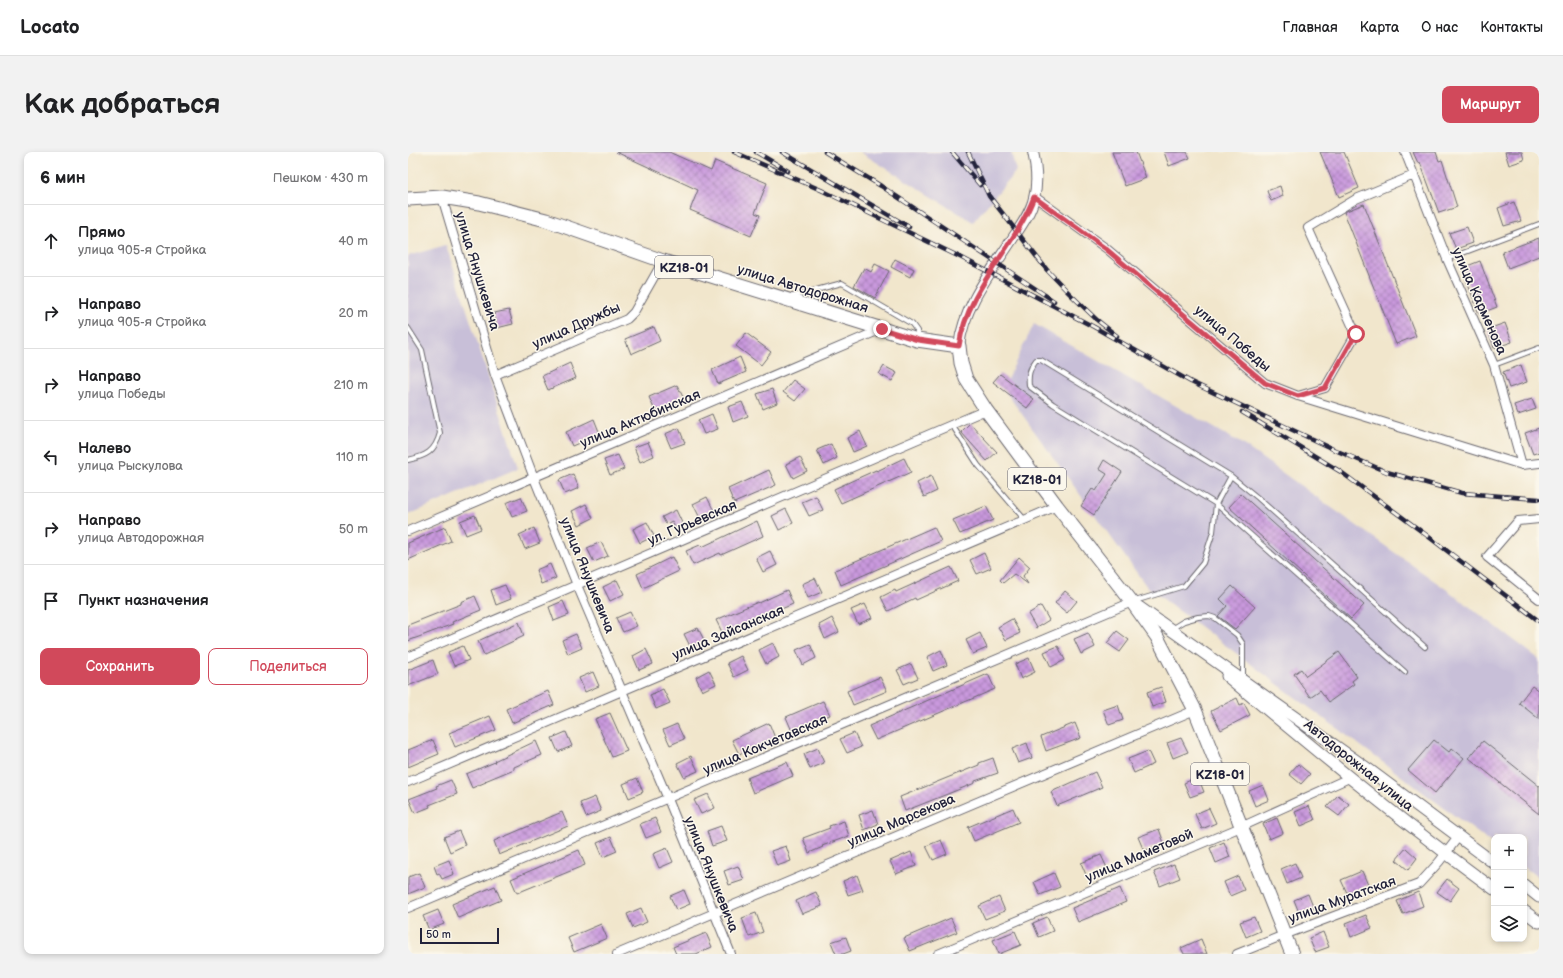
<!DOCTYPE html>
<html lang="ru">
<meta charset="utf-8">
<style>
body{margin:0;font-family:"Balsamiq Sans",sans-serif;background:#f2f2f2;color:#202124}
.controls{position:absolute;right:12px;bottom:12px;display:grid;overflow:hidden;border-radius:8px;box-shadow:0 2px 6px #0003}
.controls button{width:36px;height:36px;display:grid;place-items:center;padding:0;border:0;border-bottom:1px solid #e0e0e0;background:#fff;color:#202124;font:20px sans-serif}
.scale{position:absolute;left:12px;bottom:10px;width:79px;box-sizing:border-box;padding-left:4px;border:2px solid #22223b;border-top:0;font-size:11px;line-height:14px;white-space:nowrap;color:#22223b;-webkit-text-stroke:3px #fbf7ec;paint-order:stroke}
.stop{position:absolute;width:12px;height:12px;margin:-9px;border:3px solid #d1495b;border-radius:50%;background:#fff}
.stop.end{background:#d1495b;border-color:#fff;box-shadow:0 1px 4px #0008}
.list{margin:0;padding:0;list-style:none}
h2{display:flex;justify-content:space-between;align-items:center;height:52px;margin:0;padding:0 16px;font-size:17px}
h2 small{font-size:13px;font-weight:400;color:#757577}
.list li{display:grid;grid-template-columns:26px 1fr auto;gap:12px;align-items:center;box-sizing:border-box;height:72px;padding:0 16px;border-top:1px solid #e0e0e0}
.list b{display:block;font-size:15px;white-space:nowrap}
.list p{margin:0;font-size:13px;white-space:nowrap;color:#757577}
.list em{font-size:13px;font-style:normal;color:#757577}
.actions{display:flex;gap:8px;padding:12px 16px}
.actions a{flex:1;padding:9px 0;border:1px solid #d1495b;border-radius:8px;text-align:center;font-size:14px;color:#d1495b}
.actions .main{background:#d1495b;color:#fff}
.icon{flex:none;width:22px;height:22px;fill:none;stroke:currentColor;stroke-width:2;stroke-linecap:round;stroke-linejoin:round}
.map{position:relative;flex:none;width:1131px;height:802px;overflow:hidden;border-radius:8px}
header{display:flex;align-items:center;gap:24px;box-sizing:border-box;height:56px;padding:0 20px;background:#fff;border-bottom:1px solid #e0e0e0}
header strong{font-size:19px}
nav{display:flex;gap:22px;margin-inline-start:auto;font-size:14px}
.intro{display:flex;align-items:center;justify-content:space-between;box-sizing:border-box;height:96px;padding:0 24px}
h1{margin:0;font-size:28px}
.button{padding:10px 18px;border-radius:8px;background:#d1495b;color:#fff;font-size:14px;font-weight:700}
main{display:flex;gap:24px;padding:0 24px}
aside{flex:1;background:#fff;border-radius:8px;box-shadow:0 2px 6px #0003}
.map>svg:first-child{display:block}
.industrial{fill:#c8bfd8}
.building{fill:url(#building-cross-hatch)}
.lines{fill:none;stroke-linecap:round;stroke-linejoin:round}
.service-casing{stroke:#6a676e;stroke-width:6}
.minor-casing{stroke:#6a676e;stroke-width:10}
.tertiary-casing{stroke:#6a676e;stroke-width:12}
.secondary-casing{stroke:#6a676e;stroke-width:13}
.primary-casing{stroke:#6a676e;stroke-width:15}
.service{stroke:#fff;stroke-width:4}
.minor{stroke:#fff;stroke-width:8}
.tertiary{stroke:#fff;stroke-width:10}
.secondary{stroke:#fff;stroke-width:11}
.primary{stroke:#fff;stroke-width:13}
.rail-casing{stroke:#22223b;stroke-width:4.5}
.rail{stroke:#fbf7ec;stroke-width:3;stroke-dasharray:9;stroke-linecap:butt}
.route{stroke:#d1495b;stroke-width:5}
.labels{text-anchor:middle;stroke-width:3;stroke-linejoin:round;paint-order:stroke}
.shield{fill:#fbf7ec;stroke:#636270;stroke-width:1}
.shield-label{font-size:13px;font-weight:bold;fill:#22223b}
.street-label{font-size:14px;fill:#22223b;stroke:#fbf7ec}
</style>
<header>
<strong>Locato</strong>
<nav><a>Главная</a><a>Карта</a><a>О нас</a><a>Контакты</a></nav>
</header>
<div class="intro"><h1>Как добраться</h1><a class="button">Маршрут</a></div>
<main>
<aside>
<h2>6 мин<small>Пешком · 430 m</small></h2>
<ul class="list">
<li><svg class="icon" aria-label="ahead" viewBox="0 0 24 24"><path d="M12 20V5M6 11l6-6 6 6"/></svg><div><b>Прямо</b><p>улица 905-я Стройка</p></div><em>40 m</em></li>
<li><svg class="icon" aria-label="right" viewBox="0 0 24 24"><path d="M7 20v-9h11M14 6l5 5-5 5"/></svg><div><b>Направо</b><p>улица 905-я Стройка</p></div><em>20 m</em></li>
<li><svg class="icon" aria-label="right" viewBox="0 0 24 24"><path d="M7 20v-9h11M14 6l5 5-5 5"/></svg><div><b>Направо</b><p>улица Победы</p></div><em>210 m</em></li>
<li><svg class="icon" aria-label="left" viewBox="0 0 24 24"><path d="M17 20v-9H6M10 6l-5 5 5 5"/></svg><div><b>Налево</b><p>улица Рыскулова</p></div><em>110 m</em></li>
<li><svg class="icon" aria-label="right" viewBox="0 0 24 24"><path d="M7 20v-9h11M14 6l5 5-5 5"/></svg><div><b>Направо</b><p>улица Автодорожная</p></div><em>50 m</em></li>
<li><svg class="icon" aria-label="arrive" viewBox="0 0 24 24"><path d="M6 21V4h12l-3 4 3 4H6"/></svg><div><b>Пункт назначения</b></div></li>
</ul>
<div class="actions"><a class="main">Сохранить</a><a>Поделиться</a></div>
</aside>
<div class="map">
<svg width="1131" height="802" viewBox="0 0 1131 802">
<defs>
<pattern id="building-cross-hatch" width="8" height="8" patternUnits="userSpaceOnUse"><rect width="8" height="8" fill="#c999dd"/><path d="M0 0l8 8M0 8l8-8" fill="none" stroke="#a37cb4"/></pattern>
</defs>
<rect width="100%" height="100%" fill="#fbf7ec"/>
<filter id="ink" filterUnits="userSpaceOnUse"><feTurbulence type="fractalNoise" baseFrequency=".025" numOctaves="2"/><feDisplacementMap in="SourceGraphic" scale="8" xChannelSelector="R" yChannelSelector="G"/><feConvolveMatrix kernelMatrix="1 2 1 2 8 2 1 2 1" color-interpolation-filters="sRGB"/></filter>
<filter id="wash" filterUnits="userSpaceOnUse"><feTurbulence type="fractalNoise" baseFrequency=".012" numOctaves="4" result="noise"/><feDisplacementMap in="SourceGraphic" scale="16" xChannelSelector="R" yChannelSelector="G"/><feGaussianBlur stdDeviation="0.9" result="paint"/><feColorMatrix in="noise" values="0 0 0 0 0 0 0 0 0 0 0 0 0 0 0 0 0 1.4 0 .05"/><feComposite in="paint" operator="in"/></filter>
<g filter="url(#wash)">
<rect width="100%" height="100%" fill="#f1e6cc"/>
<path class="industrial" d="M452 0H603L608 19 565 70Z
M38 93 110 316 0 363V104Z
M626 172 834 292 1042 440 1131 507V726L1116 715V685H1086V693L739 435 595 236Z"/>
<g id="blocks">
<path class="building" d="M208 0H261L303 19 307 9 359 31 347 61 352 63 343 84 282 58 290 38Z
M704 0H728L738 26 717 34Z
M756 0H779L782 6 761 14Z
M912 0H936L951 36 931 45Z
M1005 0H1028L1031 9 1034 8 1049 55 1031 61 1012 10 1010 11Z
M1097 0H1114L1116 8 1101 13Z
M872 34 875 44 863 49 859 39Z
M1106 50 1113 69 1096 74 1090 56Z
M956 52 1008 184 988 192 936 60Z
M1059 75 1065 91 1048 97 1041 81Z
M1131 86V104L1100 116 1094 100Z
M487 107 506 117 502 125 483 115Z
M1072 109 1089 155 1071 162 1054 116Z
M467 112 481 119 467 146 446 134 456 116 463 120Z
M101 158 105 172 89 176 86 161Z
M1097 171 1104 190 1086 196 1080 177Z
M246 175 252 189 223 202 217 187Z
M338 181 363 200 353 213 328 194Z
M332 205 338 220 310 232 304 218Z
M162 211 168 226 140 238 134 224Z
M1113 213 1119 230 1101 236 1095 220Z
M476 214 489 221 484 229 471 222Z
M592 222 626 247 619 256 585 230Z
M385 228 397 237 387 249 375 240Z
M269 233 276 247 247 259 241 245Z
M364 237 369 251 355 257 349 242Z
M1124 247 1128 257 1110 263 1106 253Z
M334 250 340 264 325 270 320 255Z
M304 262 310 277 296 282 290 268Z
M186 267 192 282 164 294 158 280Z
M562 271 589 300 579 309 553 280Z
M271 276 277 291 263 296 257 282Z
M1131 276V300L1125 302 1117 281Z
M452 279 459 294 445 300 439 286Z
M240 290 246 304 232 310 226 295Z
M423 292 429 306 416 313 409 298Z
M210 303 216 317 202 323 196 308Z
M392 305 399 319 385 326 378 312Z
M496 306 503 320 433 351 426 337 468 318 469 319Z
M696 308 714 320 686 363 673 354 684 337 688 339 699 322 691 317Z
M361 318 368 333 326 351 320 337Z
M165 322 171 336 157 342 151 328Z
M523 324 529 339 516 345 509 331Z
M833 342 956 453 943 467 821 355Z
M408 344 415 358 401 364 394 350Z
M113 345 119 359 104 365 98 351Z
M299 345 306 359 292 366 285 352Z
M178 352 185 366 171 373 164 359Z
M578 354 585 368 552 382 545 368Z
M378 357 385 371 371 378 364 364Z
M268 358 275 373 267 376 264 369 258 372 254 365Z
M67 363 73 377 58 383 52 369Z
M349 369 355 384 313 403 312 401 285 413 278 399 292 393 294 395Z
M239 370 246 384 232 391 225 377Z
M37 375 43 389 0 408V391Z
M526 375 533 389 433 433 427 418Z
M126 376 132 391 117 397 111 383Z
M193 390 200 404 186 410 179 396Z
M362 399 369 413 355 420 348 406Z
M576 401 583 416 569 422 562 408Z
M264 405 271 419 235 436 229 422Z
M611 405 622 415 615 424 620 432 606 422 595 431 592 428Z
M142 412 148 426 133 432 128 418Z
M543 415 550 429 508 448 507 446 480 459 473 445 487 438 488 440Z
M407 426 414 440 400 446 394 432Z
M209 428 216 442 202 449 195 435Z
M97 433 103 447 88 453 83 438Z
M824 434 847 455 827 477 810 464 819 454 812 447Z
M379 438 385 452 315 482 308 468 350 450 351 451Z
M657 439 669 449 659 461 647 451Z
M67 444 73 458 44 470 45 472 0 489V473L53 452V450Z
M155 449 161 463 146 469 141 455Z
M457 452 464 466 450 472 443 458Z
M633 454 641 468 628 476 620 462Z
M222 460 229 474 215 480 208 466Z
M424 466 431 480 417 487 411 473Z
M604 467 612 481 598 488 590 475Z
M111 470 116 484 76 503 70 489Z
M290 476 297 490 283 496 276 482Z
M709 479 721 488 712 500 699 491Z
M572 481 579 496 565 502 558 488Z
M680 481 687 495 673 502 666 487Z
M168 482 174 496 160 502 154 488Z
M365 491 371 505 358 512 351 498Z
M402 492 408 506 395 513 388 498Z
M55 494 61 508 46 514 40 500Z
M650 494 657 508 643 515 636 500Z
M238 497 245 512 231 518 225 504Z
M533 498 539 513 525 519 519 505Z
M931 500 949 525 944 529 946 532 921 550 912 538 902 545 886 522 893 517 898 524Z
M333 504 340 518 326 525 319 511Z
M621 506 627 520 613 527 607 512Z
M25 508 30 522 0 534V518Z
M503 512 510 526 496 532 489 518Z
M301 518 308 532 294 539 288 525Z
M185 520 191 534 177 540 171 526Z
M580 522 587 537 468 588 461 574Z
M472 525 479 539 445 553 439 539Z
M1124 534 1131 539V567L1111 551Z
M753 535 758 550 744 555 739 540Z
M255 537 262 551 248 557 242 543Z
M140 539 146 553 104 571 98 557Z
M829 546 832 553 836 551 842 563 813 578 803 559Z
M415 549 422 563 384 579 378 565Z
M710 553 715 568 701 573 695 558Z
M202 561 219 599 204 605 187 567Z
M82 564 88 578 47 595 41 581Z
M361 571 367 586 331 602 324 588Z
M667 571 673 586 638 599 633 585Z
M269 572 276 587 262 593 255 578Z
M158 580 164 594 150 600 144 586Z
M446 581 453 595 439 601 432 587Z
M773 586 780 600 765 606 759 591Z
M25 588 31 602 0 615V598Z
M1026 588 1041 600 1044 596 1056 606 1027 641 1000 618Z
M128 589 134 603 106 615V617L77 629 78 630 64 636 58 622 87 610 86 609Z
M1075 589 1131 634V662L1061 606Z
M619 591 624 606 610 611 604 597Z
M410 596 416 611 402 617 396 602Z
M740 599 746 612 726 621 720 607Z
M283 604 290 619 276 625 269 611Z
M585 606 590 621 567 629V631L497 659 492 645 571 613V611Z
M379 610 385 624 345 641 339 626Z
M890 612 902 622 893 632 881 622Z
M687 620 694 635 649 654 643 640Z
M790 625 796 640 782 645 776 631Z
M229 626 235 640 221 646 215 632Z
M43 628 49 642 21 653 22 655 7 661 1 647 29 636 28 634Z
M855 633 861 648 847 654 841 639Z
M300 642 307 656 293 662 286 648Z
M930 643 941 652 931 664 919 655Z
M187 645 193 659 178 665 172 651Z
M901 654 907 668 893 674 887 660Z
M605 656 611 670 566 689 560 675Z
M801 656 808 671 794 677 787 662Z
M465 658 470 672 456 678 451 663Z
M154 660 160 674 91 703 86 689Z
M247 666 253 680 238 686 232 672Z
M869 666 875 681 861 687 855 672Z
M436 669 441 684 414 694 415 695 401 701 395 686 422 676 421 674Z
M313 674 319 689 304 694 299 679Z
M751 677 756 691 736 699 730 685Z
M51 679 57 693 42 700 36 685Z
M203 685 209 699 195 705 189 691Z
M533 688 539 702 525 708 518 694Z
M816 690 822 705 808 711 802 696Z
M378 694 383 709 369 714 363 699Z
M259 696 265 710 251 716 245 702Z
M998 696 1009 706 1000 718 988 708Z
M171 698 177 713 109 741 103 727Z
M503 700 508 714 488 722 482 709Z
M693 703 699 716 679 725 673 711Z
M41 708 46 722 34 727 31 721 29 722 26 714Z
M887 711 893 726 879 732 873 717Z
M766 712 772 726 752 734 746 720Z
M330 714 336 728 321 733 316 719Z
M954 719 960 733 939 741 933 728Z
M11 721 17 735 0 742V725Z
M646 721 652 735 632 743 626 730Z
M449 723 455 738 440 743 435 729Z
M830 724 836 738 822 744 816 730Z
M1039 727 1051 736 1042 749 1029 740Z
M87 734 93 748 50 766 44 752Z
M712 736 718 750 670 770 664 756Z
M276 738 282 752 268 758 262 744Z
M408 740 414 754 394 762 388 749Z
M1010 740 1015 754 995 762 989 749Z
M900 742 906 757 892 763 886 748Z
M591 745 597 759 577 767 571 754Z
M233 756 239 770 225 776 219 762Z
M30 758 36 772 21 778 15 764Z
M348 761 355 780 341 785 334 766Z
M958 763 964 776 943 785 938 771Z
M639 765 645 779 631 785 625 771Z
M846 765 852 779 838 785 832 770Z
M543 766 549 780 502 799 496 786Z
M193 772 199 786 166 800 160 786Z
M607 779 613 793 591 802 585 788Z
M915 780 921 795 907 800 901 786Z
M298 781 304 795 288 802H268L265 795Z
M438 785 443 799 435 802H428L423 790Z
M793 787 799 802H776L773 796Z"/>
</g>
</g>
<g filter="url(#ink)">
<use href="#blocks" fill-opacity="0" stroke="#6a676e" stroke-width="1"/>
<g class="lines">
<defs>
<path id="service" d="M1039 107 1131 72
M382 145 434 131 504 172 509 179V185
M0 176 14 198 32 281C27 300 18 304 0 308
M1086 213 1131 196
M544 273 570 313 617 368
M823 324 633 208H628C621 217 620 224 621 234L645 252 808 352 823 324 850 346 1017 495
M727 449 776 434 795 411 805 380 808 352 997 520
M763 477 776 469 790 465 801 464 807 466 829 483 835 492V528"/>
<path id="minor" d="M997 0 1039 107 1086 213 1114 313
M34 45 87 223 126 326 169 433 260 647 323 802
M627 45 699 97 857 231 890 244 1114 313 1131 311
M87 223 219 167 226 160 255 109
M890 244 917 236 948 182 900 76 948 47 1006 23
M1131 367 1110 369 1079 405 1131 447
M0 379 474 177
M0 505 578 258
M0 630 649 354
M0 756 724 450
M209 802 787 558
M530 802 833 675 941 626
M829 802 876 783 1011 732 1031 710 1051 684"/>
<path id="tertiary" d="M551 194C556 153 583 120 605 86 613 74 623 60 626 46 630 32 628 14 625 0"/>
<path id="secondary" d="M728 453 960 617 1086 711
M819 524C906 597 994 670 1086 737
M1116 733 1131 745
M1116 759 1131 770"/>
<path id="primary" d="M0 47 34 45 71 51 138 68 255 109 474 177 509 188 551 194 553 211 558 227 578 258 649 354 724 450 749 485 787 558 884 802"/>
</defs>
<use href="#service" class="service-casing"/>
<use href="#minor" class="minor-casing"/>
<use href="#tertiary" class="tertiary-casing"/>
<use href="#secondary" class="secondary-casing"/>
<use href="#primary" class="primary-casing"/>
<use href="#service" class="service"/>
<use href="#minor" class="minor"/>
<use href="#tertiary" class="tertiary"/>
<use href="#secondary" class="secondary"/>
<use href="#primary" class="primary"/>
<defs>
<path id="rail" d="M326 0 413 38 554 106 686 175 783 230 927 298 979 320 1054 341 1131 347
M348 0 380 19
M374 0 501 75
M417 0 473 34 646 149
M544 0 572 33
M560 0 581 44 639 118 661 141 689 168 709 184
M834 260 933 320 1017 382 1131 469"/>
</defs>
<use href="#rail" class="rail-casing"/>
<use href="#rail" class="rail"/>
</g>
</g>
<g class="lines" filter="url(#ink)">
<path class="route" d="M474 177 510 188 551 194C559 137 606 97 626 45L698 97 857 231 890 244 917 236 948 182"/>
</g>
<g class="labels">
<g class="shield">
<rect x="247" y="104" width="58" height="22" rx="3"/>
<rect x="600" y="316" width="58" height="22" rx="3"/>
<rect x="783" y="611" width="58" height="22" rx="3"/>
</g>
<g class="shield-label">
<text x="276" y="120">KZ18-01</text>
<text x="629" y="332">KZ18-01</text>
<text x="812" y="627">KZ18-01</text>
</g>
<g class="street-label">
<text transform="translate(70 119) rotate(73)" y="5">улица Янушкевича</text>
<text transform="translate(395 136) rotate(17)" y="5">улица Автодорожная</text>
<text transform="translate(1072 149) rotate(66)" y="5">улица Карменова</text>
<text transform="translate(168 173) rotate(-24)" y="5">улица Дружбы</text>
<text transform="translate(825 186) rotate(40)" y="5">улица Победы</text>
<text transform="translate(232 266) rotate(-23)" y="5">улица Актюбинская</text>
<text transform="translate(284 370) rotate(-23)" y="5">ул. Гурьевская</text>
<text transform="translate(180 423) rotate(68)" y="5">улица Янушкевича</text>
<text transform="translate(320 480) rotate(-23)" y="5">улица Зайсанская</text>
<text transform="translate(357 592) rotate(-23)" y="5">улица Кокчетавская</text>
<text transform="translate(951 613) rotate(39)" y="5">Автодорожная улица</text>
<text transform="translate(493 668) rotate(-23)" y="5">улица Марсекова</text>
<text transform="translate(731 703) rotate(-23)" y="5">улица Маметовой</text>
<text transform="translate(304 722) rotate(68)" y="5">улица Янушкевича</text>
<text transform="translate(934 747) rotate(-20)" y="5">улица Муратская</text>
</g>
</g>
</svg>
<div class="controls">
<button>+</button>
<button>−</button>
<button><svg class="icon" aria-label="layers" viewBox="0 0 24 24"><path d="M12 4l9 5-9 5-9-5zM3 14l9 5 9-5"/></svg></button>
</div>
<div class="scale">50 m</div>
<div class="stop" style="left:948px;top:182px"></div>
<div class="stop end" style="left:474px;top:177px"></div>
</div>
</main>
